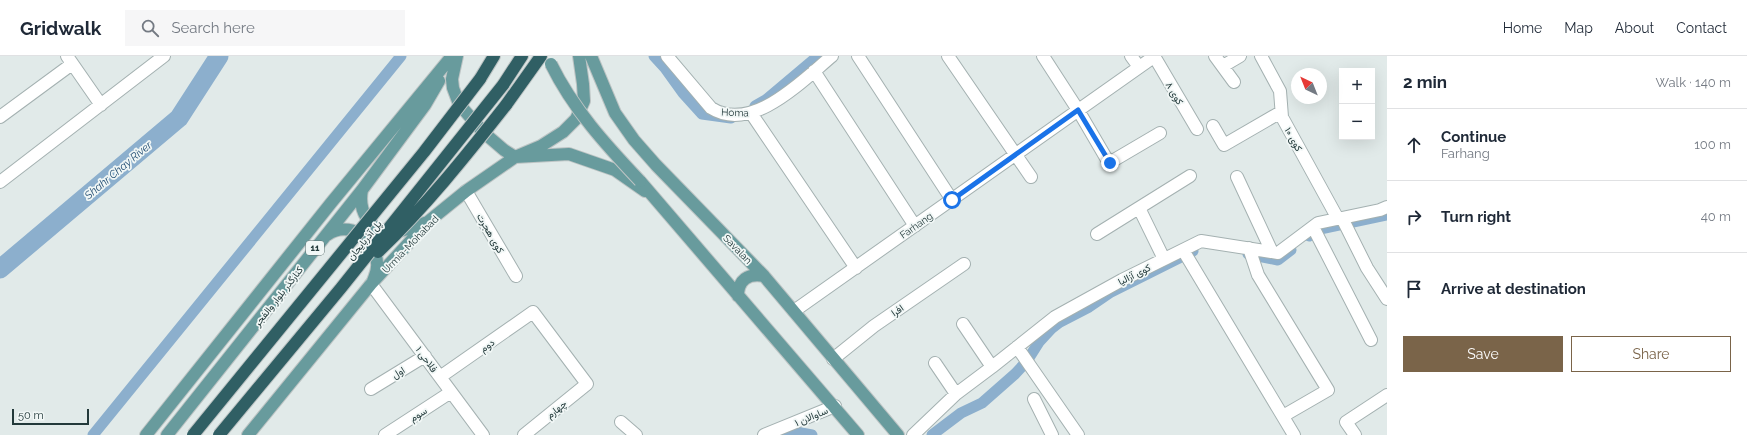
<!DOCTYPE html>
<meta charset="utf-8">
<style>
body{margin:0;font-family:Raleway,Vazirmatn,sans-serif;background:#f6f6f7;color:#1f2937}
.controls{position:absolute;right:12px;top:12px;display:grid;overflow:hidden;border-radius:0px;box-shadow:0 4px 16px #0002}
.controls button{width:36px;height:36px;display:grid;place-items:center;padding:0;border:0;border-bottom:1px solid #e0e1e3;background:#fff;color:#1f2937;font:20px sans-serif}
.compass{position:absolute;left:1291px;top:12px;width:36px;height:36px;border-radius:50%;background:#fff;box-shadow:0 4px 16px #0002;rotate:317deg}
.scale{position:absolute;left:12px;bottom:10px;width:77px;box-sizing:border-box;padding-left:4px;border:2px solid #22393a;border-top:0;font-size:11px;line-height:14px;white-space:nowrap;color:#22393a;-webkit-text-stroke:3px #f1f7f6;paint-order:stroke}
.stop{position:absolute;width:12px;height:12px;margin:-9px;border:3px solid #1a73e8;border-radius:50%;background:#fff}
.stop.end{background:#1a73e8;border-color:#fff;box-shadow:0 1px 4px #0008}
.list{margin:0;padding:0;list-style:none}
h2{display:flex;justify-content:space-between;align-items:center;height:52px;margin:0;padding:0 16px;font-size:17px}
h2 small{font-size:13px;font-weight:400;color:#747a83}
.list li{display:grid;grid-template-columns:26px 1fr auto;gap:12px;align-items:center;box-sizing:border-box;height:72px;padding:0 16px;border-top:1px solid #e0e1e3}
.list b{display:block;font-size:15px;white-space:nowrap}
.list p{margin:0;font-size:13px;white-space:nowrap;color:#747a83}
.list em{font-size:13px;font-style:normal;color:#747a83}
.actions{display:flex;gap:8px;padding:12px 16px}
.actions a{flex:1;padding:9px 0;border:1px solid #7a6449;border-radius:0px;text-align:center;font-size:14px;color:#7a6449}
.actions .main{background:#7a6449;color:#fff}
.icon{flex:none;width:22px;height:22px;fill:none;stroke:currentColor;stroke-width:2;stroke-linecap:round;stroke-linejoin:round}
.map{position:relative;flex:none;width:1387px;height:379px;overflow:hidden}
header{display:flex;align-items:center;gap:24px;box-sizing:border-box;height:56px;padding:0 20px;background:#fff;border-bottom:1px solid #e0e1e3}
header strong{font-size:19px}
nav{display:flex;gap:22px;margin-inline-start:auto;font-size:14px}
.search{width:280px;height:36px;background:#f6f6f7;display:flex;align-items:center;gap:10px;box-sizing:border-box;padding:0 14px;border-radius:0px;color:#747a83;font-size:15px}
main{display:flex}
aside{flex:1;background:#fff}
.map>svg:first-child{display:block}
.lines{fill:none;stroke-linecap:round;stroke-linejoin:round}
.canal{stroke:#8cafcd;stroke-width:11}
.river{stroke:#8cafcd;stroke-width:19}
.minor-casing{stroke:#a4b1b1;stroke-width:14}
.major-casing{stroke:#bdc4c4;stroke-width:14}
.highway-casing{stroke:#bdc4c4;stroke-width:14}
.minor{stroke:#fff;stroke-width:12}
.major{stroke:#689b9d;stroke-width:12}
.highway{stroke:#305f64;stroke-width:12}
.major-bridge-casing{stroke:#bdc4c4;stroke-width:14;stroke-linecap:butt}
.highway-bridge-casing{stroke:#bdc4c4;stroke-width:14;stroke-linecap:butt}
.major-bridge{stroke:#689b9d;stroke-width:12}
.highway-bridge{stroke:#305f64;stroke-width:12}
.route{stroke:#1a73e8;stroke-width:5}
.labels{text-anchor:middle;stroke-width:3.5;stroke-linejoin:round;paint-order:stroke}
.shield{fill:#f1f7f6;stroke:#607272;stroke-width:1}
.shield-label{font-size:9px;font-weight:bold;fill:#22393a}
.street-label{font-size:10px;fill:#22393a;stroke:#f1f7f6}
.water-label{font-size:11px;font-style:italic;fill:#204c72;stroke:#f1f7f6}
</style>
<header>
<strong>Gridwalk</strong>
<div class="search"><svg class="icon" aria-label="search" viewBox="0 0 24 24"><circle cx="10" cy="10" r="6"/><path d="M15 15l6 6"/></svg>Search here</div>
<nav><a>Home</a><a>Map</a><a>About</a><a>Contact</a></nav>
</header>
<main>
<div class="map">
<svg width="1387" height="379" viewBox="0 0 1387 379">
<rect width="100%" height="100%" fill="#e1eae9"/>
<g class="lines">
<path class="canal" d="M654 0 665 12 683 37 702 58 731 62
M755 50 767 43 818 0
M1309 180 1320 173 1387 159
M1248 198 1278 204 1291 194
M93 379 401 0
M785 379 796 376 812 379
M932 379 961 357 982 347 1015 318 1027 305 1039 286 1051 273 1060 266 1089 251 1111 236 1193 195"/>
<path class="river" d="M0 213 179 62 219 0"/>
<defs>
<path id="minor" d="M67 0 101 49
M667 0 711 52C752 78 803 24 832 0
M858 0 952 144
M948 0 1031 121
M1043 0 1078 54 1109 107 1160 77
M1131 0 1139 11
M1154 0 1197 73
M1215 0 1234 26
M1261 0 1280 35 1282 61 1338 163
M1223 10 1240 0
M814 15 915 170
M751 57 856 212
M0 61 72 8
M1213 70 1224 89 1281 56
M1237 121 1272 196
M0 126 164 0
M466 135 516 220
M1139 152 1164 203
M1342 162 1367 212 1387 243
M1313 171 1371 284
M1097 178 1190 120
M1249 192 1258 219 1328 334 1283 360
M1183 194 1294 379
M371 228 483 379
M794 255 1155 0
M963 268 992 311
M1017 291 1078 379
M833 303 874 270 964 208
M935 307 956 338
M440 321 533 256 587 328 524 379
M371 333 425 300
M1034 343 1052 379
M621 366 636 379
M385 379 451 336
M764 379 835 350
M913 379 956 338 992 311 1055 261 1122 224 1201 185 1278 197 1318 167 1380 154 1387 151
M1355 379 1346 366 1387 339"/>
<path id="major" d="M457 0 452 23 453 32 459 48 483 76 504 94 515 101 569 98 615 114 645 135
M591 0 615 57 634 84 656 109 764 220 898 379
M640 125 858 379
M362 134C358 154 369 176 392 176 404 176 416 170 428 166
M327 179C349 164 376 182 377 207 378 214 375 219 373 225
M738 240C738 224 748 217 764 220
M146 379 331 147 452 0
M167 379 362 134 425 49 439 25
M248 379 371 228 429 165 466 135 515 101 541 90 563 76 576 63 584 45 583 28 579 0"/>
<path id="highway" d="M480 23 494 0
M503 29 522 0
M506 49 541 0"/>
</defs>
<use href="#minor" class="minor-casing"/>
<use href="#major" class="major-casing"/>
<use href="#highway" class="highway-casing"/>
<use href="#minor" class="minor"/>
<use href="#major" class="major"/>
<use href="#highway" class="highway"/>
<defs>
<path id="major-bridge" d="M551 8C573 53 606 89 640 125"/>
<path id="highway-bridge" d="M378 196C425 151 466 100 506 49
M193 379 424 96 480 23
M219 379 341 232 503 29"/>
</defs>
<use href="#major-bridge" class="major-bridge-casing"/>
<use href="#highway-bridge" class="highway-bridge-casing"/>
<use href="#major-bridge" class="major-bridge"/>
<use href="#highway-bridge" class="highway-bridge"/>
</g>
<g class="lines">
<path class="route" d="M952 144 1078 54 1110 107"/>
</g>
<g class="labels">
<rect class="shield" x="306" y="185" width="18" height="14" rx="3"/>
<g class="shield-label">
<text x="315" y="195">11</text>
</g>
<g class="street-label">
<text transform="translate(1175 37) rotate(59)" y="4">کوی ۸</text>
<text transform="translate(735 56) rotate(2)" y="4">Homa</text>
<text transform="translate(1294 83) rotate(61)" y="4">کوی ۱۰</text>
<text transform="translate(916 169) rotate(-35)" y="4">Farhang</text>
<text transform="translate(491 177) rotate(60)" y="4">کوی هجرت</text>
<text transform="translate(364 184) rotate(-51)" y="4">پل آذربایجان</text>
<text transform="translate(410 188) rotate(-46)" y="4">Urmia-Mohabad</text>
<text transform="translate(738 193) rotate(46)" y="4">Savalan</text>
<text transform="translate(1134 218) rotate(-27)" y="4">کوی آزالیا</text>
<text transform="translate(278 240) rotate(-52)" y="4">کنارگذر بلوار والفجر</text>
<text transform="translate(897 254) rotate(-35)" y="4">افرا</text>
<text transform="translate(487 289) rotate(-35)" y="4">دوم</text>
<text transform="translate(427 303) rotate(54)" y="4">فلاحی ۱</text>
<text transform="translate(398 316) rotate(-32)" y="4">اول</text>
<text transform="translate(556 353) rotate(-39)" y="4">چهارم</text>
<text transform="translate(418 358) rotate(-33)" y="4">سوم</text>
<text transform="translate(811 360) rotate(-23)" y="4">ساوالان ۱</text>
</g>
<g class="water-label">
<text transform="translate(118 114) rotate(-40)" y="4">Shahr Chay River</text>
</g>
</g>
</svg>
<div class="controls">
<button>+</button>
<button>−</button>
</div>
<svg class="compass" viewBox="-18 -18 36 36"><path d="M0-13l5 13h-10z" fill="#e53935"/><path d="M0 13l5-13h-10z" fill="#747a83"/></svg>
<div class="scale">50 m</div>
<div class="stop" style="left:952px;top:144px"></div>
<div class="stop end" style="left:1110px;top:107px"></div>
</div>
<aside>
<h2>2 min<small>Walk · 140 m</small></h2>
<ul class="list">
<li><svg class="icon" aria-label="ahead" viewBox="0 0 24 24"><path d="M12 20V5M6 11l6-6 6 6"/></svg><div><b>Continue</b><p>Farhang</p></div><em>100 m</em></li>
<li><svg class="icon" aria-label="right" viewBox="0 0 24 24"><path d="M7 20v-9h11M14 6l5 5-5 5"/></svg><div><b>Turn right</b></div><em>40 m</em></li>
<li><svg class="icon" aria-label="arrive" viewBox="0 0 24 24"><path d="M6 21V4h12l-3 4 3 4H6"/></svg><div><b>Arrive at destination</b></div></li>
</ul>
<div class="actions"><a class="main">Save</a><a>Share</a></div>
</aside>
</main>
